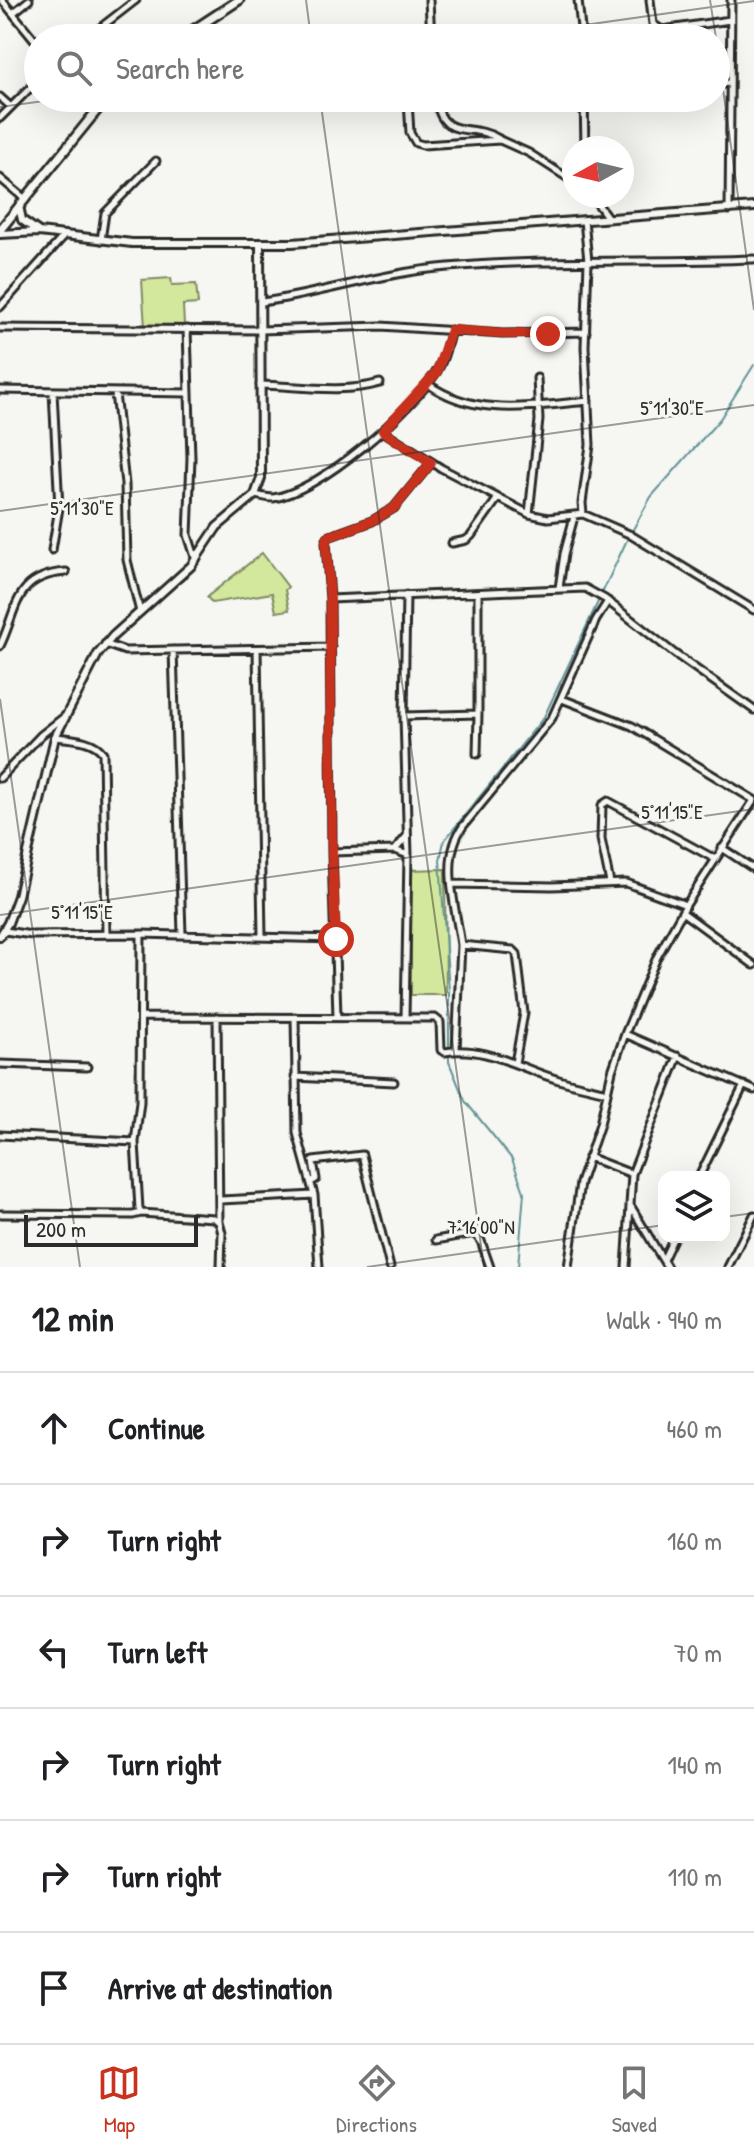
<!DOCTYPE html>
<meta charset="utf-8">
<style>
body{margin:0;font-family:"Patrick Hand",sans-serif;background:#f2f2f2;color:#202124}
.controls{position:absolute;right:24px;bottom:24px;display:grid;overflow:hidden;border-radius:16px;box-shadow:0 8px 32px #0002}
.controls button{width:72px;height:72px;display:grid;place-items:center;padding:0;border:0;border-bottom:2px solid #e0e0e0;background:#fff;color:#202124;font:40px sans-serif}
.compass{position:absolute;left:562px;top:136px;width:72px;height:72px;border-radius:50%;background:#fff;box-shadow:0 8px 32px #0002;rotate:262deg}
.scale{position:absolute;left:24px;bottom:20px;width:174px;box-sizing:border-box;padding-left:8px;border:4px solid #2b2b2b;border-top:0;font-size:22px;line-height:28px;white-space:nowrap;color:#2b2b2b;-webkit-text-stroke:6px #f6f6f2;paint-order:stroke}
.stop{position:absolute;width:24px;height:24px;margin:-18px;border:6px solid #c8321e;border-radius:50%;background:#fff}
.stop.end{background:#c8321e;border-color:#fff;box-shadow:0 2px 8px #0008}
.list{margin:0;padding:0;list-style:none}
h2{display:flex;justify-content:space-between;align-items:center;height:104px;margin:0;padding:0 32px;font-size:34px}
h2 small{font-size:26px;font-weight:400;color:#757577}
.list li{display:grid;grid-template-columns:52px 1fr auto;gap:24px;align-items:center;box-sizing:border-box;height:112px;padding:0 32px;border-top:2px solid #e0e0e0}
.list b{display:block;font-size:30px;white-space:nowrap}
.list em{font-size:26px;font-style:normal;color:#757577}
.icon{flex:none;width:44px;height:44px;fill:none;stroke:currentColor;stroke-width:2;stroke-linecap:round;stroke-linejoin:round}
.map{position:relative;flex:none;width:754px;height:1267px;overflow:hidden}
.search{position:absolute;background:#fff;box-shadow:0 8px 32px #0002;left:24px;right:24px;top:24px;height:88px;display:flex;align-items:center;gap:20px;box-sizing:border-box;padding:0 28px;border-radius:44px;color:#757577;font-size:30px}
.sheet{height:776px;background:#fff}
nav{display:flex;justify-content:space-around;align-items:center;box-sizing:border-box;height:112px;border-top:2px solid #e0e0e0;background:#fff;font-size:22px;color:#757577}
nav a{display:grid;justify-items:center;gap:4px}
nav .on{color:#c8321e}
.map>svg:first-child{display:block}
.green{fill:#d3e89d;stroke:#7f8a64;stroke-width:2}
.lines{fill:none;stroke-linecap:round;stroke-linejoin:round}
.stream{stroke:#639497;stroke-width:2}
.minor-casing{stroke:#2b2b2b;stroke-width:11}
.tertiary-casing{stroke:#2b2b2b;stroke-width:12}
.secondary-casing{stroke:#2b2b2b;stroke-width:13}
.minor{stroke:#f6f6f2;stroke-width:5}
.tertiary{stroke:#f6f6f2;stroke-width:6}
.secondary{stroke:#f6f6f2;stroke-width:7}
.route{stroke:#c8321e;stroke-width:10}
.ticks{fill:none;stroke:#2b2b2b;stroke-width:2;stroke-opacity:0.45}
.ticks-label{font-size:20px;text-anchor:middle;fill:#2b2b2b;stroke:#f6f6f2;stroke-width:6;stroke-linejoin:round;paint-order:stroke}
</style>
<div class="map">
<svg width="754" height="1267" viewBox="0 0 754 1267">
<rect width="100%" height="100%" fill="#f6f6f2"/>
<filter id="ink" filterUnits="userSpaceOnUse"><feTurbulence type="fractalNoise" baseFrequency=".0125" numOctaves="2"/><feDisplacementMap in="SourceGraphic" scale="16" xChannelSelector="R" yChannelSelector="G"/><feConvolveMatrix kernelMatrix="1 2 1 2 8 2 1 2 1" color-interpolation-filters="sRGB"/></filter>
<g filter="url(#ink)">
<path class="green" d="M171 278 172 285 196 284 198 304 183 305 184 325 145 328 142 280Z
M262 553 288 587 285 590 289 610 276 612 272 593 212 603 207 597Z
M445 869 446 995H411L410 870Z"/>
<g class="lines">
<path class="stream" d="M518 1267 524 1192 512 1159 465 1101 449 1062V991L440 860 444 841 544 717 626 542 651 497 720 419 754 365"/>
<defs>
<path id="minor" d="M2 0 38 44
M429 0 431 38
M578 0 582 38
M650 0 653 24 662 30 730 20
M13 13 29 0
M87 38 136 0
M716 85 728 83
M0 97 11 107
M436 98C442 143 471 121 499 139
M584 98 585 148
M436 99 408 101 410 133 416 143 423 145 500 140 529 153 574 182
M584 107 644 98
M0 118 38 80
M0 178 25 199
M592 196 608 218
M729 210 731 0
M101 240 105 213 156 161
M262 302C324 293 385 272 448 267 550 258 652 263 754 259
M0 307 63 237
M0 328 261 330 381 326 503 334 586 332
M187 329 191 458 188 535 196 560
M428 384C476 418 532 406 588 401
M260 385C300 386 341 394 380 383
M0 390 187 393
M115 393 125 484 127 560 140 612
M383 431 441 468 529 514 548 518 583 514 629 534 754 610
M255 495C261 496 267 498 273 498 321 491 411 411 437 371 445 359 447 344 451 330
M529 514 539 420 537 378
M583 514 582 503 590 445 585 347 588 261 584 220
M452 543 466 540 471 536 498 498
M52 550 59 508 53 392
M559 588 564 554 574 517
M330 599 585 588 605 599 675 654 754 710
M105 644 125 651 331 647
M0 646C18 608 14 576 66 572
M257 649 262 936
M173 650 182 934
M562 699 632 726 754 800 686 905 657 957 625 1034 612 1071 600 1124 580 1183 568 1267
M404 716 478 714V594
M55 737C72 739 93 739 103 753L106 934
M477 754 478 714
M0 778 41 735 64 717
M722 848 754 869
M395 850 407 836
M332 852 395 850 408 855
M610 883 601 839 602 805 608 801 715 859
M453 884 552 886 626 883 686 905
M682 912 754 965
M5 931 32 935 141 934 140 1102 135 1142
M141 934 336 939
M461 945C456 907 439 858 464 825L552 718 596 620 608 601
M141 1017 435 1018 440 1022 441 1050 445 1052C485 1045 521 1069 559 1080 575 1085 591 1088 607 1092
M217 1017 219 1222
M295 1017 297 1133 314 1195 319 1267
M337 1017 332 852 330 599 326 542 328 537 372 521 394 508 431 463
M405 1018 408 855 404 716 406 595
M625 1034 754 1090
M456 1050 461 945 513 950 517 954 524 1013 515 1063
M0 1064 87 1067
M295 1077 394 1082
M0 1135 135 1142 139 1209 141 1213
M588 1157 632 1174 630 1205 667 1267
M632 1174 678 1056
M699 1177 744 1085
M311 1182 316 1179 313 1161 362 1155 390 1267
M221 1200 314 1195
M0 1214 133 1215 141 1213 214 1218 219 1222 222 1233 221 1267
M436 1240 474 1233 481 1241 490 1267
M663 1260 674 1237
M626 1267 630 1206
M728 1267 754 1215"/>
<path id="tertiary" d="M19 206 22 220 39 232
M0 234 39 232 132 243H292L754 207
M0 936 8 923 18 896 55 737 98 654 113 636 191 566 217 527 255 495 261 478 260 244"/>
<path id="secondary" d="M181 38 239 0
M0 230 107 98"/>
</defs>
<use href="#minor" class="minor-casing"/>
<use href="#tertiary" class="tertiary-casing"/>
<use href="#secondary" class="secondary-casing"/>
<use href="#minor" class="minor"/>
<use href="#tertiary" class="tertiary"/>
<use href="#secondary" class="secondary"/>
</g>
</g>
<g class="lines" filter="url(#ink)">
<path class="route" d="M336 939 332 852 330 599 326 542 328 537 372 521 394 508 431 463 383 431 437 372 451 330 503 334H548"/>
</g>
<path class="ticks" d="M306 0 311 38M710 0 716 38M493 38 754 1M716 39 754 310M320 98 484 1267M0 107 66 98M0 511 754 405M0 699 80 1267M0 915 754 809M724 1217 754 1213M367 1267 664 1225"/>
<g class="ticks-label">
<text x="672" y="415">5°11'30"E</text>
<text x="82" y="515">5°11'30"E</text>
<text x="672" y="819">5°11'15"E</text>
<text x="82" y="919">5°11'15"E</text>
<text x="481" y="1234">7°16'00"N</text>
</g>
</svg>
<div class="controls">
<button><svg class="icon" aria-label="layers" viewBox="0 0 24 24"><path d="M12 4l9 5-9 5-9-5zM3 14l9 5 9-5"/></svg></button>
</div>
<svg class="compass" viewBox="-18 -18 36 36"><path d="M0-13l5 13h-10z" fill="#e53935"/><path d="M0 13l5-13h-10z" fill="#757577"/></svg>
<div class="scale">200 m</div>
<div class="stop" style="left:336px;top:939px"></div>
<div class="stop end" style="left:548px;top:334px"></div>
<div class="search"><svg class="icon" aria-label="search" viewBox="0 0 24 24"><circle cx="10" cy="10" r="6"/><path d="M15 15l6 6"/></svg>Search here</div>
</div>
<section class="sheet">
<h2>12 min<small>Walk · 940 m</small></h2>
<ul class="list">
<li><svg class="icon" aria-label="ahead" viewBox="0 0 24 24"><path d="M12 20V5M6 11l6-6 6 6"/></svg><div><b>Continue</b></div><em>460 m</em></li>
<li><svg class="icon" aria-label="right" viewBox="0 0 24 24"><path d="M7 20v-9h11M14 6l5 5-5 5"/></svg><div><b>Turn right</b></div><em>160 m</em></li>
<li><svg class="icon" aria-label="left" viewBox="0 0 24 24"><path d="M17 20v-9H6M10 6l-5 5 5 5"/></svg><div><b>Turn left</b></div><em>70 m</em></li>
<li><svg class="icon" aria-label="right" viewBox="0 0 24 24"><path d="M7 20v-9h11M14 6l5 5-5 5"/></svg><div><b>Turn right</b></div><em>140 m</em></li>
<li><svg class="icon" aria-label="right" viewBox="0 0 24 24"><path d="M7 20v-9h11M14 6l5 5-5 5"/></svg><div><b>Turn right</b></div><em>110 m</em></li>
<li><svg class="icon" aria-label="arrive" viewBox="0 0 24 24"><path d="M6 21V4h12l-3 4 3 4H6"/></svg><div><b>Arrive at destination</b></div></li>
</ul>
</section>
<nav>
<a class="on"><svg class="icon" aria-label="map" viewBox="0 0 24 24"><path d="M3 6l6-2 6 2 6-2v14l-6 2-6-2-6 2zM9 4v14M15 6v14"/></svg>Map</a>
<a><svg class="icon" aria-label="directions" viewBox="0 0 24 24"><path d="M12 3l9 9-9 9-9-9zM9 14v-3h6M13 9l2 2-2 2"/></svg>Directions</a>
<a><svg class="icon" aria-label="saved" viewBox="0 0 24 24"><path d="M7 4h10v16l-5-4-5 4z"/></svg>Saved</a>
</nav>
